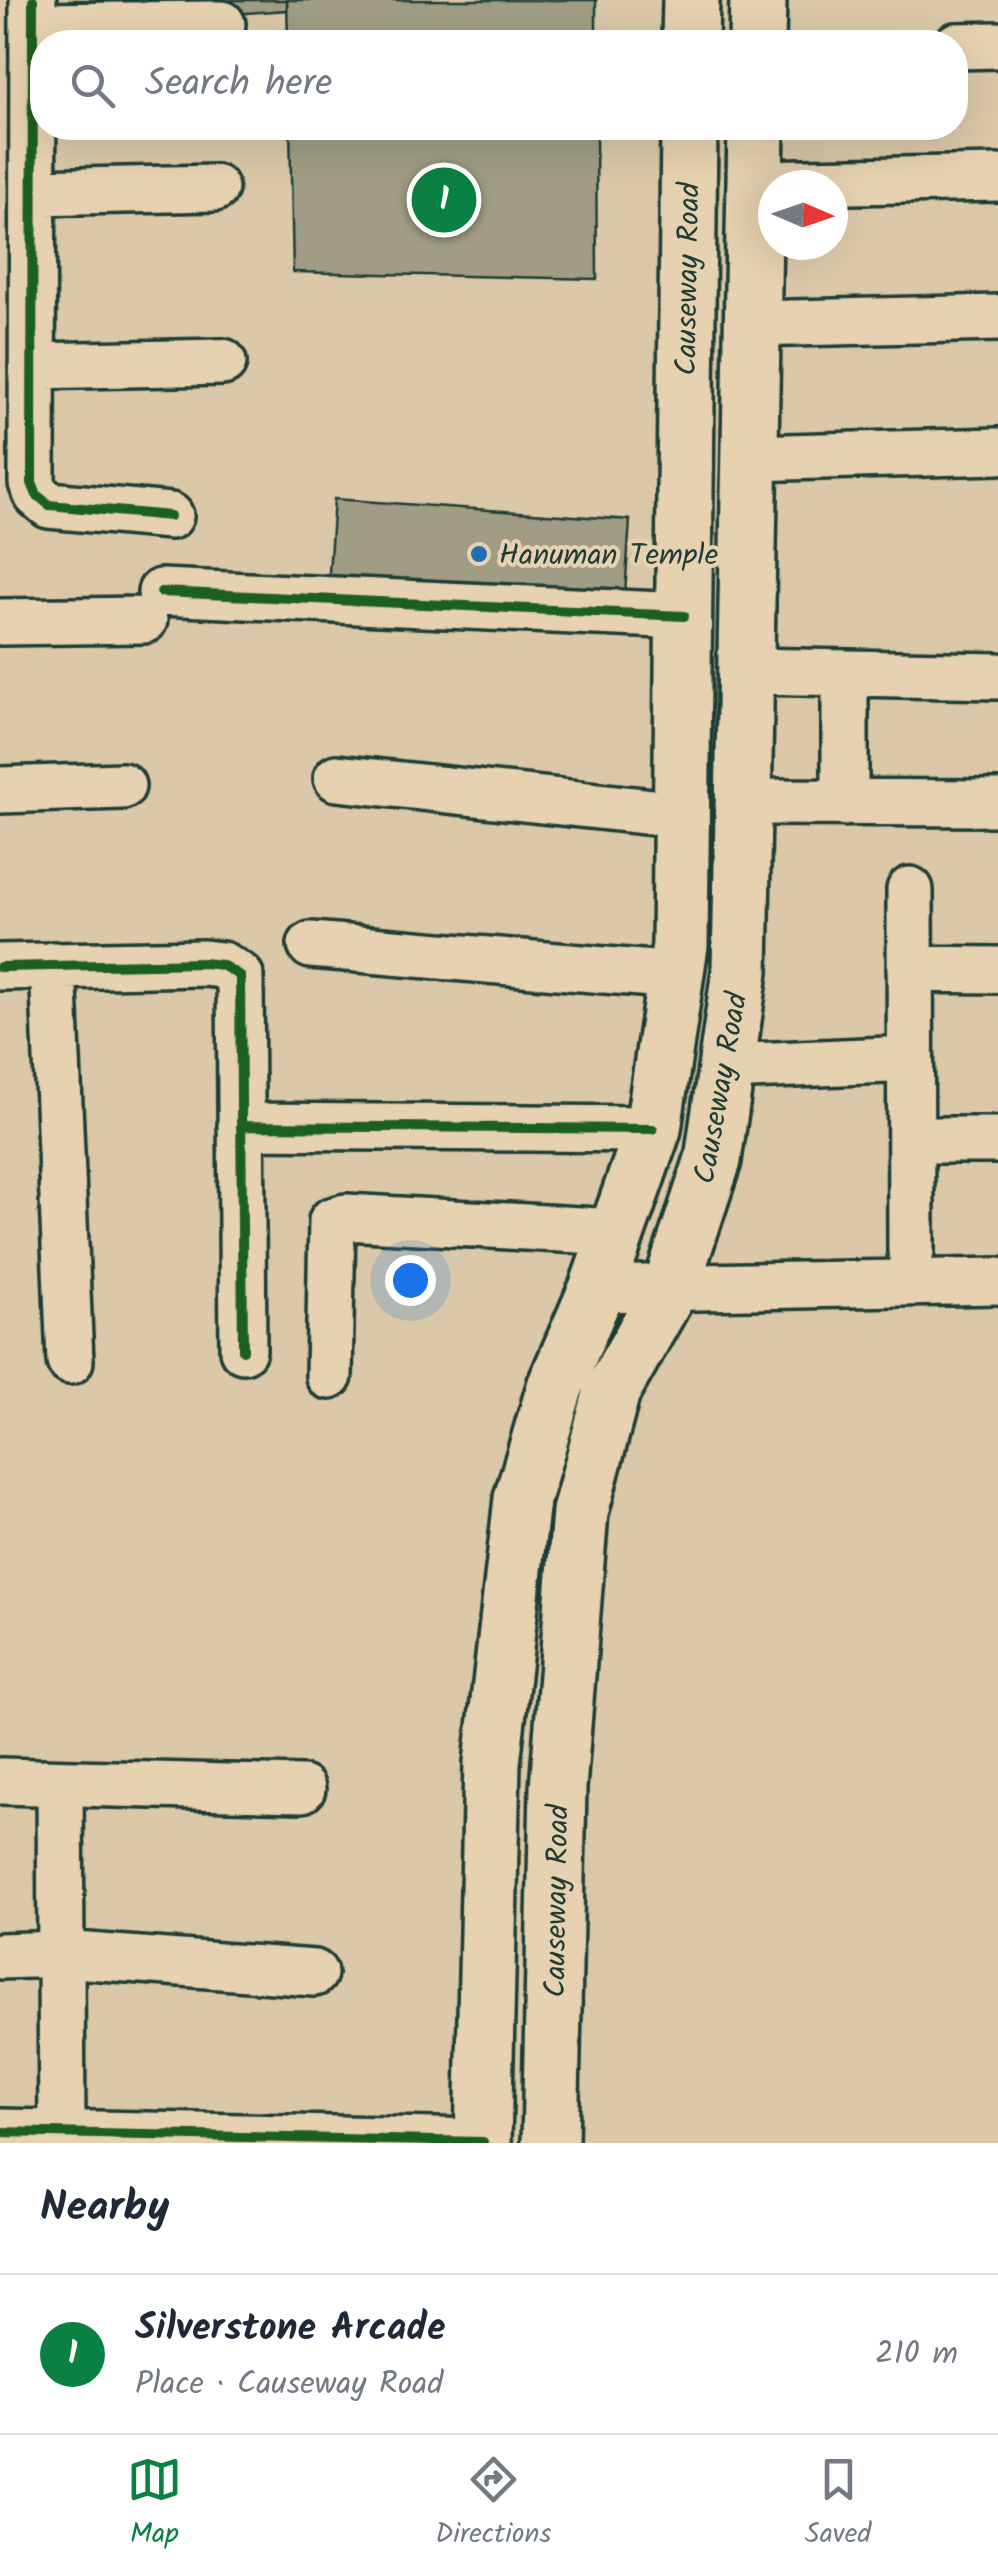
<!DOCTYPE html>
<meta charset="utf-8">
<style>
body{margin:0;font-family:Kalam,sans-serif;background:#f2f2f3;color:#1f2937}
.compass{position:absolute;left:758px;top:170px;width:90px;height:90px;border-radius:50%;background:#fff;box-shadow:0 10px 40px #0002;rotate:92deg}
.you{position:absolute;left:410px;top:1280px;width:35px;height:35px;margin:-25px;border:8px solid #fff;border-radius:50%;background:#1a73e8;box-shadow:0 0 0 15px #1a73e833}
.badge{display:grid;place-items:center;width:65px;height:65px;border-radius:50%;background:#0b8043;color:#fff;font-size:32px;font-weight:700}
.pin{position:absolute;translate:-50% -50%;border:5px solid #fff;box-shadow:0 2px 10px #0006}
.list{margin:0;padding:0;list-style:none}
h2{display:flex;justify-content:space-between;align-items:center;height:130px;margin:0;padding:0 40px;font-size:42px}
h2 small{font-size:32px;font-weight:400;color:#747a83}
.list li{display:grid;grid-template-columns:65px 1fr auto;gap:30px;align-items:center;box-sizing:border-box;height:160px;padding:0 40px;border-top:2px solid #e0e1e3}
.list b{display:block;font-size:38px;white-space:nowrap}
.list p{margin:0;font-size:32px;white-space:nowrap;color:#747a83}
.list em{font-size:32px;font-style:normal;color:#747a83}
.icon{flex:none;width:55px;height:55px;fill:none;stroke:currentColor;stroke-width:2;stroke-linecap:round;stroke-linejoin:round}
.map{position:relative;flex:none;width:998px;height:2143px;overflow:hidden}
.search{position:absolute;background:#fff;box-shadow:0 10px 40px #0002;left:30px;right:30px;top:30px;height:110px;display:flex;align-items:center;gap:25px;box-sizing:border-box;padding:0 35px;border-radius:40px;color:#747a83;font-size:38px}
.sheet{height:290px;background:#fff}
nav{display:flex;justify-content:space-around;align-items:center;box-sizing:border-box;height:140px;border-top:2px solid #e0e1e3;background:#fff;font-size:28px;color:#747a83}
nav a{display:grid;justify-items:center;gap:5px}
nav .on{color:#0b8043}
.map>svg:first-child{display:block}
.building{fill:#a09d84;stroke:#1f3d34;stroke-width:2.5}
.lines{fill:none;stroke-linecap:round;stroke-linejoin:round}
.minor-casing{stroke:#1f3d34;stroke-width:52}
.major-casing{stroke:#1f3d34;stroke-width:62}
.minor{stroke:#e6d1b0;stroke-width:45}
.major{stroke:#e6d1b0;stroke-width:55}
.cycleway-casing{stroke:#e6d1b0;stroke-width:16}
.cycleway{stroke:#1b5e20;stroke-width:10}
.poi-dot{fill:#1f6fb2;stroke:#e6d1b0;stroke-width:4}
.labels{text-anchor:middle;stroke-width:8;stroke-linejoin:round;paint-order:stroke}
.street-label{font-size:30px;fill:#1f3d34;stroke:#e6d1b0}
.poi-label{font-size:30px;fill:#1f3d34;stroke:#e6d1b0;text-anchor:start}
</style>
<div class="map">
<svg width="998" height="2143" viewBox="0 0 998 2143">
<rect width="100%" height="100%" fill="#dac8a8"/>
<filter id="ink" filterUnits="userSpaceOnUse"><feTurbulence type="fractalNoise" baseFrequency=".01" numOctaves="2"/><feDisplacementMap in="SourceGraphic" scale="20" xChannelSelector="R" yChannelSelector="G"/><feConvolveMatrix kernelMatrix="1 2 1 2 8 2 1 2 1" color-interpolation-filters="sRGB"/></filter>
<g filter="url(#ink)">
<path class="building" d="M69 0H287V10L71 26Z
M287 0H596V42H288Z
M290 128H596L597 279 293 272Z
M334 499 630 520 624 609 328 588Z"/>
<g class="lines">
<defs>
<path id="minor" d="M33 0 32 483 37 495 49 505 170 516
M33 26 222 24
M956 46 998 45
M755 183 998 178
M33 192 215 188
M751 324 998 318
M32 366 223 362
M749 458 998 451
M161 592 684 616
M0 622 144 620
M745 671 998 676
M845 673V803
M337 778 681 815
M0 790 122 786
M743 802 998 803
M910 890 911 1252
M311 945 676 976
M53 965 70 1361
M0 967 204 963 222 965 240 976 243 1350
M910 969 998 970
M726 1067 910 1059
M241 1126 653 1129
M911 1140H998
M597 1289 998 1281
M329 1376 332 1221 346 1217 616 1232
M0 1781 302 1789
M60 1783 62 2134
M0 1956 61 1954 314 1973
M0 2132 483 2142"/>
<path id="major" d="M690 42 691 0
M757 42 758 0
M483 2143 492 1763 522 1499 555 1387 597 1289 653 1129 680 945 689 128
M550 2143 558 1788 580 1512 612 1391 671 1287 713 1160 740 971 756 128"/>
</defs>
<use href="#minor" class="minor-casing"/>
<use href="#major" class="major-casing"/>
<use href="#minor" class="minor"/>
<use href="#major" class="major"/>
<defs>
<path id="cycleway" d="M33 0 32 483 37 495 49 505 170 516
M161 592 684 616
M0 967 204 963 222 965 240 976 243 1350
M241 1126 653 1129
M0 2132 483 2142"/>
</defs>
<use href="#cycleway" class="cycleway-casing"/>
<use href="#cycleway" class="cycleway"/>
</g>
</g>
<circle class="poi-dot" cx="479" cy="554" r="10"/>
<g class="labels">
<g class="street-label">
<text transform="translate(687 279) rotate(-89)" y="10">Causeway Road</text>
<text transform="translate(720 1088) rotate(-80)" y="10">Causeway Road</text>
<text transform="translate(556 1901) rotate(-89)" y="10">Causeway Road</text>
</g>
<g class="poi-label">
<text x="499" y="564">Hanuman Temple</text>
</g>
</g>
</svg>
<svg class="compass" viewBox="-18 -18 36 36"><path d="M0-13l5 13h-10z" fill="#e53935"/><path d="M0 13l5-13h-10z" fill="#747a83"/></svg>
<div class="you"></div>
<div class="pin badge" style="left:444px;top:200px">1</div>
<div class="search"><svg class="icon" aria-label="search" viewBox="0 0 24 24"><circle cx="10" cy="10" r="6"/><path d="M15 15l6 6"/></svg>Search here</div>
</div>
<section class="sheet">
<h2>Nearby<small></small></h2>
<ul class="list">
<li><span class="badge">1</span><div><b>Silverstone Arcade</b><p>Place · Causeway Road</p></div><em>210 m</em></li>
</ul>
</section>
<nav>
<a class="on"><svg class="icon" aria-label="map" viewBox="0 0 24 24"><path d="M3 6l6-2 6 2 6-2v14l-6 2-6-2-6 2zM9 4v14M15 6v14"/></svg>Map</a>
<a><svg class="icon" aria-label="directions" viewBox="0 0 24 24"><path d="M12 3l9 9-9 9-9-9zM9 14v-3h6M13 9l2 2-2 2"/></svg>Directions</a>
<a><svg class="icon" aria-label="saved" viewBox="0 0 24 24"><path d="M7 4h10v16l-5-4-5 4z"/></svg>Saved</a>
</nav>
